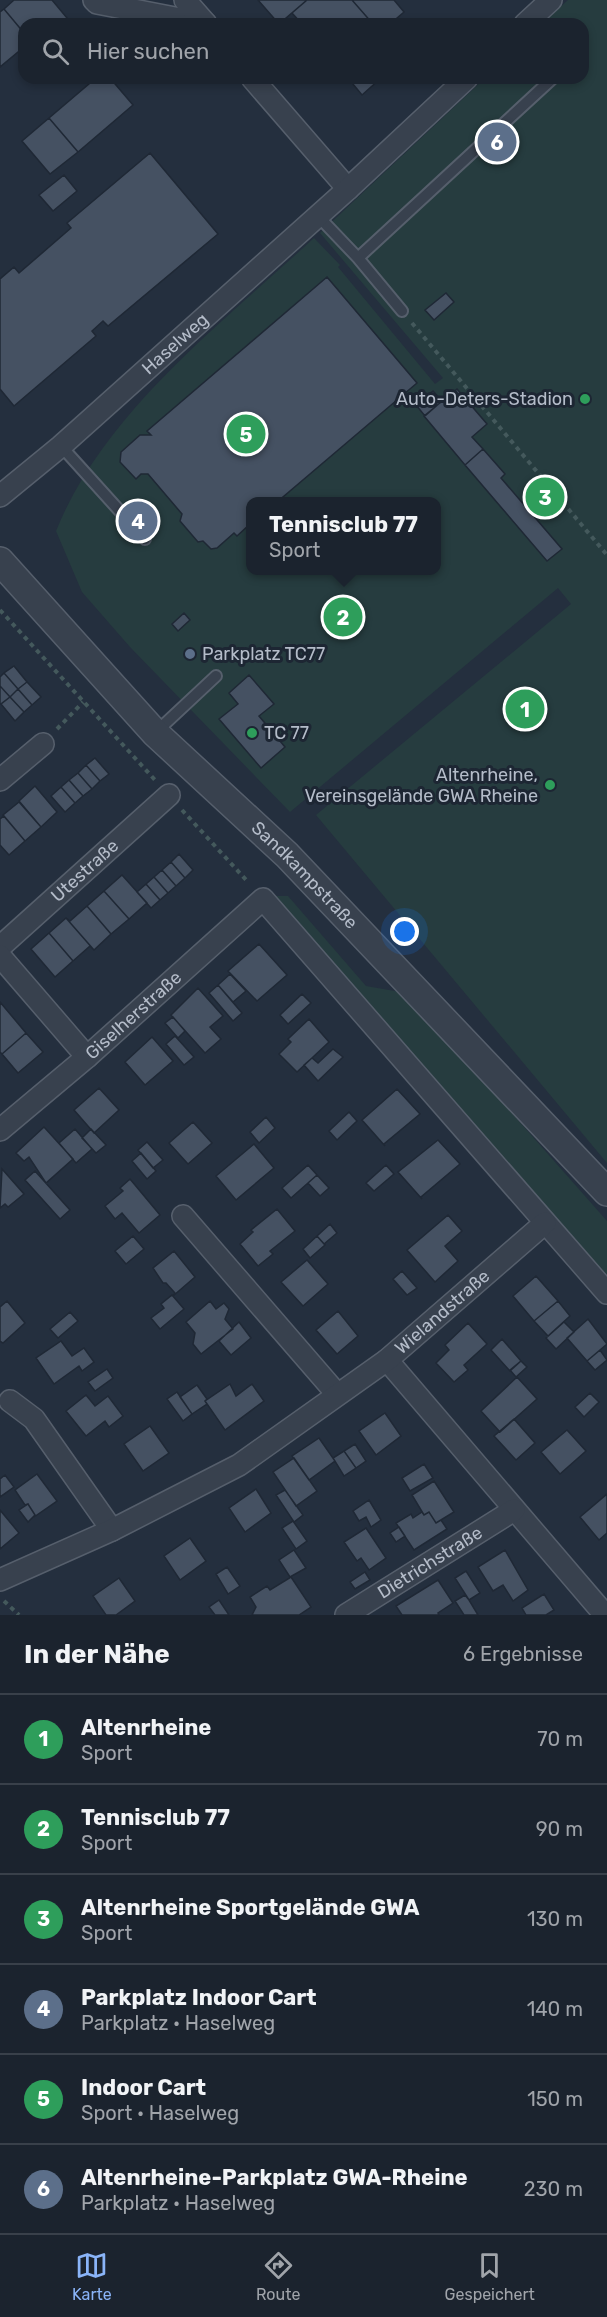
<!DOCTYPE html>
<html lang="de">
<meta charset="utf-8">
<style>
body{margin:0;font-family:Rubik,sans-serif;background:#282f3a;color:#f1f3f6}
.you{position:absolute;left:405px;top:932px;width:21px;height:21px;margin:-15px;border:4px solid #fff;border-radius:50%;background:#1a73e8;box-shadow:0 0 0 9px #1a73e833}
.badge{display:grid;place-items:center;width:39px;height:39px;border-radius:50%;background:#8ab4f8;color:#fff;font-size:20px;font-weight:700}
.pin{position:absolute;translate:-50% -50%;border:3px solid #fff;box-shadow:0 2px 6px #0006}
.popup{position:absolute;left:246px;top:497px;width:195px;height:78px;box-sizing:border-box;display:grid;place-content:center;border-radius:12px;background:#1b232e;filter:drop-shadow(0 2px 4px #0005);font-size:20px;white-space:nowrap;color:#a0a4aa}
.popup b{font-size:22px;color:#f1f3f6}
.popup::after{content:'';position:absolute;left:50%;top:100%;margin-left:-12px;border:12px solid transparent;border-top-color:#1b232e}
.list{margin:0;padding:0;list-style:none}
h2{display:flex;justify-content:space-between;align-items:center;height:78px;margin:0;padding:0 24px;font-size:26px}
h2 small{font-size:20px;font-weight:400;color:#a0a4aa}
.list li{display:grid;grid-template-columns:39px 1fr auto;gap:18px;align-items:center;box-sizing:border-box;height:90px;padding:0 24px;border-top:2px solid #39404a}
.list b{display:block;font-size:22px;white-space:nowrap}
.list p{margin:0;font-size:20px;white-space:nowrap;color:#a0a4aa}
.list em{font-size:20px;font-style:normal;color:#a0a4aa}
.icon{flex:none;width:33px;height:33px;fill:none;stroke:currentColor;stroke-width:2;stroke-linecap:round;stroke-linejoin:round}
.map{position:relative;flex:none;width:607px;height:1615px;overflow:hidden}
.search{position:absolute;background:#1b232e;box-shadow:0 3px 9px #0003;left:18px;right:18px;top:18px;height:66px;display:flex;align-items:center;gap:15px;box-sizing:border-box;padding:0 21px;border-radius:18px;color:#a0a4aa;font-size:22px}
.sheet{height:618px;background:#1b232e}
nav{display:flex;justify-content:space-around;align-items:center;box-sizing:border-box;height:84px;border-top:2px solid #39404a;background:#1b232e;font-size:16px;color:#a0a4aa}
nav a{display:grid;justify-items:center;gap:3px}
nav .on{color:#8ab4f8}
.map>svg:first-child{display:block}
.green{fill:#263c3f;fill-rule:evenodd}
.building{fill:#455162;stroke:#1f2835;stroke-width:1.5}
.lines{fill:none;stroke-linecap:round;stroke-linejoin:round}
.service-casing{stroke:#565f6c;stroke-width:14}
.minor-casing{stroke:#565f6c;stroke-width:24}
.tertiary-casing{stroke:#565f6c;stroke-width:30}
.path{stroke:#44595c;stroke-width:4;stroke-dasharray:4.5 4.5;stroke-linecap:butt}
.service{stroke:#38414e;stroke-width:10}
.minor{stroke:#38414e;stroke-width:21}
.tertiary{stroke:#38414e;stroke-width:27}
.leisure-dot{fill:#2e9e5b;stroke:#1d2633;stroke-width:2}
.service-dot{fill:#5c6f8a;stroke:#1d2633;stroke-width:2}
.labels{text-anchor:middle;stroke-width:6;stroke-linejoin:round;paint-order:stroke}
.street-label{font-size:18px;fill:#b4bcc9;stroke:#1d2633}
.poi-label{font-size:18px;fill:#b4bcc9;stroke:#1d2633;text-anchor:end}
</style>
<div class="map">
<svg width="607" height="1615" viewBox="0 0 607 1615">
<rect width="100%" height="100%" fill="#242f3e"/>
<path class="green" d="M568 0H607V1163L316 815 571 604 558 588 290 812 130 647 82 592 56 531C104 412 221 324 314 238L340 265 338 267 435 384 443 378 320 233 485 78H583V24H542ZM250 502H436V570H250Z
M268 896H288L366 986 406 993 607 1221V1275L447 1103Z"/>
<path class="building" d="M14 0H52L72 24H24V33L4 9Z
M258 0H307L279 24Z
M307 0H352L373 24H302L292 13Z
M352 0H394L404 12 390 24H373Z
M4 9 24 33V47L0 67V12Z
M96 78H110L133 105 78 152 49 118Z
M348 78H381L362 95Z
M49 118 78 152 50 174 22 141Z
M150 153 218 234 108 326 103 321 92 331 96 336 14 406 0 389V279L14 267 19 273 71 228 67 223Z
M64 175 77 191 53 211 39 195Z
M327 277 417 383 277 502H250V524L237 536 234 533 217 548 211 549 203 541 198 542 180 521 182 514 148 474H141L136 479 120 462 121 452 140 435H151L147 431Z
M446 293 454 302 434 320 425 310Z
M457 389 487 424 472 437 483 449 465 465 424 416Z
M433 391 442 401 425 416 416 405Z
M483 449 505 474 501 478 562 549 547 561 465 465Z
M184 613 190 620 178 631 172 624Z
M14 666 27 682 18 689 4 673Z
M4 673 18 689 10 697 0 686V677Z
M249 675 274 704 259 716 285 747 261 768 219 719 238 704 229 693Z
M27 682 41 697 32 705 18 689Z
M0 686 10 697 1 704H0Z
M18 689 32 705 24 712 10 697Z
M10 697 24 712 15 721 1 704Z
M95 758 109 774 100 781 86 765Z
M86 765 100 781 92 789 78 773Z
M78 773 92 789 83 796 69 780Z
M69 780 83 796 75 803 61 787Z
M35 786 57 812 41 827 19 801Z
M61 787 75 803 65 812 51 796Z
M19 802 41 827 25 841 3 815Z
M4 816 25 841 9 855 0 845V819Z
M179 854 193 870 185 878 171 862Z
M171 862 185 878 176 886 162 870Z
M162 870 176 886 168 893 154 877Z
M122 875 147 903 129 919 104 891Z
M154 877 168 893 160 900 146 884Z
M146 884 160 900 151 908 137 892Z
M104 891 129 919 111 934 87 906Z
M87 906 111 934 94 950 66 918 70 921Z
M66 918 94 950 90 946 73 961 49 933Z
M49 933 73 961 55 977 31 949Z
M259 944 287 975 257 1001 228 971Z
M230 974 246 991 233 1002 218 985Z
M218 985 242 1013 233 1021 209 993Z
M198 988 223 1016 210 1027 221 1039 205 1053 171 1015Z
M302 994 311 1003 288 1024 280 1015Z
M0 1002 26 1033 2 1054 0 1052Z
M173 1017 185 1031 178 1038 165 1023Z
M309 1019 329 1042 297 1072 279 1054 291 1042 288 1039Z
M26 1033 43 1052 18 1073 2 1054Z
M175 1036 194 1057 184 1065 166 1044Z
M152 1037 173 1061 145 1085 125 1062Z
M333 1049 343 1057 318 1081 304 1065 312 1058 318 1063Z
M99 1088 119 1110 94 1133 74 1110Z
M397 1089 420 1114 384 1144 385 1146 362 1120Z
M349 1112 357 1121 337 1140 329 1131Z
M266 1117 275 1128 259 1143 250 1132Z
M193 1122 212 1143 188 1164 169 1143Z
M44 1127 73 1159 46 1183 29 1157 24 1161 16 1153Z
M75 1129 92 1149 76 1163 59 1143Z
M91 1129 106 1145 96 1153 82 1138Z
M438 1140 460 1164 421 1197 422 1199 398 1172Z
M147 1142 163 1160 153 1168 138 1150Z
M254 1144 274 1168 236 1200 216 1176Z
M141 1153 156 1171 147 1179 132 1161Z
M308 1165 317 1175 291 1198 282 1188Z
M386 1165 394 1174 374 1191 366 1183Z
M2 1169 24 1194 8 1207 5 1204 0 1208Z
M35 1171 70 1210 60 1219 25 1180Z
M317 1175 329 1188 320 1196 308 1183Z
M130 1179 160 1215 139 1233 122 1213 115 1219 105 1206 123 1191 120 1188Z
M277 1209 295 1231 270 1251 273 1254 258 1266 240 1244 253 1232 251 1230Z
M448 1215 462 1231 445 1246 458 1261 435 1282 407 1250Z
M330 1224 337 1233 324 1244 317 1236Z
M133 1236 144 1249 126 1264 115 1251Z
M317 1236 325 1245 310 1258 303 1249Z
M174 1251 195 1277 173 1296 175 1293 166 1283H163L153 1268Z
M307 1260 328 1284 303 1306 281 1282Z
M402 1271 417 1288 407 1295 393 1279Z
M536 1276 558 1301 534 1321 513 1296Z
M172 1295 184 1309 160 1329 151 1318 164 1308 161 1304Z
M7 1301 25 1323 3 1343 0 1341V1307Z
M210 1301 216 1309 224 1303 229 1309 225 1319 233 1329 201 1354 193 1344 195 1333 186 1322Z
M558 1301 570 1316 548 1336 534 1321Z
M338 1311 358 1336 337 1354 316 1330Z
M70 1312 78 1321 58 1338 50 1329Z
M588 1319 607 1344 587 1361 567 1338Z
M239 1322 251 1338 231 1355 219 1341Z
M564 1322 574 1332 556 1349 546 1338Z
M468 1323 487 1344 464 1365 468 1370 454 1382 436 1363 449 1350 445 1345Z
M502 1339 521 1361 510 1371 491 1350Z
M61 1341 72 1356 84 1348 94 1362 82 1371 79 1366 54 1384 36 1358Z
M600 1350 607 1360 595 1370 587 1361Z
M521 1361 527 1367 516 1377 510 1370Z
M107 1369 113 1378 95 1391 88 1382Z
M517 1377 537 1399 500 1432 481 1411Z
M230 1384 236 1396 252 1384 264 1401 225 1430 205 1401Z
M197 1385 207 1399 205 1401 207 1404 192 1414 180 1397Z
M177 1392 192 1414 183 1421 167 1399Z
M590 1393 599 1402 584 1417 575 1407Z
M86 1395 95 1406 108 1396 123 1416 109 1427 105 1421 86 1436 66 1411Z
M385 1413 401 1436 376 1455 359 1431Z
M514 1419 535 1443 516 1460 494 1436Z
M150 1426 169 1453 143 1471 124 1444Z
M567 1430 586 1451 560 1474 541 1452Z
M319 1438 335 1461 309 1480 292 1456Z
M355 1444 366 1461 356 1468 344 1451Z
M344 1451 356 1468 344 1476 333 1458Z
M294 1458 317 1491 296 1506 273 1472Z
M424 1464 433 1478 410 1491 402 1478Z
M37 1474 57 1501 34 1517 35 1515 28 1504 25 1505 15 1490Z
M5 1475 14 1487 0 1497V1479Z
M434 1481 454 1512 436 1523 429 1512 424 1515 412 1495Z
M256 1489 271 1513 245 1532 229 1508Z
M285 1490 303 1515 294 1522 276 1495Z
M607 1494V1533L599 1540 580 1517Z
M369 1500 381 1520 371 1527 366 1517 359 1521 353 1511Z
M28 1504 35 1515 28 1522 19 1510Z
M0 1510 19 1533 0 1549Z
M422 1512 424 1515 429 1512 436 1523 441 1520 447 1529 414 1550 396 1523 411 1514 413 1518Z
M293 1521 307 1541 296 1549 282 1528Z
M399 1527 405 1536 396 1542 390 1533Z
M366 1528 386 1558 369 1570 361 1558 357 1561 344 1542Z
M190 1538 206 1561 180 1580 164 1556Z
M294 1550 306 1568 290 1577 279 1560Z
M505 1550 528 1590 513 1601 503 1585 493 1591 478 1567Z
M227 1567 240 1586 228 1594 216 1574Z
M466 1571 480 1593 469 1600 455 1578Z
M365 1572 370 1580 355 1589 350 1582Z
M291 1577 311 1607 299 1615H252L256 1607 250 1597 267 1586 270 1590Z
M119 1578 135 1601 116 1615H106L93 1596Z
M438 1580 453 1603 438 1613 439 1615H402L396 1606Z
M544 1594 554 1610 546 1615H526L522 1608Z
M465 1595 469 1600 478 1615H464L455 1601Z
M219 1600 229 1615H215L209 1607Z"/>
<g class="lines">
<defs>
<path id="service" d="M318 216 358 258 553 78
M358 258 402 311
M61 446 145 539
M155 733 216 676"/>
<g id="minor">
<path d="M94 0 97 3 206 24"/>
<path d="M185 0 206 24"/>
<path d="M525 24 551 0"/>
<path d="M252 78 348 189"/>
<path id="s1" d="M0 496 61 446 348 189 467 78"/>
<path d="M0 780 43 744"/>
<path id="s2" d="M0 947 169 795"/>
<path d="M0 956 87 1057"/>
<path id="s3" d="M0 1130 87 1057 263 899 607 1293"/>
<path d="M183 1216 337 1394"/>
<path d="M387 1360 605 1615"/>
<path d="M10 1401 34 1419 112 1530"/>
<path id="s4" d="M0 1580 112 1530 239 1465 387 1360 545 1223"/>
<path id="s5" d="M346 1615 514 1510"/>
</g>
<g id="tertiary">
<path id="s6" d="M0 561 155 733 287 855 607 1192"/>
</g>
</defs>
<use href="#service" class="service-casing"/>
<use href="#minor" class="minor-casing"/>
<use href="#tertiary" class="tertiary-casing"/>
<path class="path" d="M412 323 607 555
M0 610 155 780
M57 729 83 702
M182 810 248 882
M4 1601 19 1615"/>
<use href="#service" class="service"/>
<use href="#minor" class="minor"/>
<use href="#tertiary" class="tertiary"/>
</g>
<g class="leisure-dot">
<circle cx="585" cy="399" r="6"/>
<circle cx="252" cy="733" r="6"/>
<circle cx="550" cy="785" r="6"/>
</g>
<circle class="service-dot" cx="190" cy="654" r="6"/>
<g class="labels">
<g class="street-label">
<text dy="6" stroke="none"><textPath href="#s1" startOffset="232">Haselweg</textPath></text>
<text dy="6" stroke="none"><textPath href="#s2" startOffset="114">Utestraße</textPath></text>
<text dy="6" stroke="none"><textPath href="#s6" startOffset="438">Sandkampstraße</textPath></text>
<text dy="6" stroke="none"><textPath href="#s3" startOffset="176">Giselherstraße</textPath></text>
<text dy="6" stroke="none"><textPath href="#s4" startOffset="520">Wielandstraße</textPath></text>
<text dy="6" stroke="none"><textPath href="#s5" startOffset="99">Dietrichstraße</textPath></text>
</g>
<g class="poi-label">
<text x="573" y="405">Auto-Deters-Stadion</text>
<text x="202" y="660" text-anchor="start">Parkplatz TC77</text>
<text x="264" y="739" text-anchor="start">TC 77</text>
<text x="538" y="781">Altenrheine,<tspan x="538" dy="21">Vereinsgelände GWA Rheine</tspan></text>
</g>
</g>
</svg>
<div class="you"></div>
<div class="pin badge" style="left:525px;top:709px;background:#2e9e5b">1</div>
<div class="pin badge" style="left:343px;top:617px;background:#2e9e5b">2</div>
<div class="popup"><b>Tennisclub 77</b>Sport</div>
<div class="pin badge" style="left:545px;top:497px;background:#2e9e5b">3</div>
<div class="pin badge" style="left:138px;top:521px;background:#5c6f8a">4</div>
<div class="pin badge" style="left:246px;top:434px;background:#2e9e5b">5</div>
<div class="pin badge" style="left:497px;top:142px;background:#5c6f8a">6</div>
<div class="search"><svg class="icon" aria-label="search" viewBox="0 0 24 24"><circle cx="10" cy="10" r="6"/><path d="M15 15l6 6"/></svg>Hier suchen</div>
</div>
<section class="sheet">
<h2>In der Nähe<small>6 Ergebnisse</small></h2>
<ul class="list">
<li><span class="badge" style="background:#2e9e5b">1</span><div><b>Altenrheine</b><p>Sport</p></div><em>70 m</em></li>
<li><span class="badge" style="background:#2e9e5b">2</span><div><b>Tennisclub 77</b><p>Sport</p></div><em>90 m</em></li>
<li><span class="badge" style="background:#2e9e5b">3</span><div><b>Altenrheine Sportgelände GWA</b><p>Sport</p></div><em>130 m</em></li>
<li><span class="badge" style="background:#5c6f8a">4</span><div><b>Parkplatz Indoor Cart</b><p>Parkplatz · Haselweg</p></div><em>140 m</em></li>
<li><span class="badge" style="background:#2e9e5b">5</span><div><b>Indoor Cart</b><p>Sport · Haselweg</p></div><em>150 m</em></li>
<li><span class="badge" style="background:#5c6f8a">6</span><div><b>Altenrheine-Parkplatz GWA-Rheine</b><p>Parkplatz · Haselweg</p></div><em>230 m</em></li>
</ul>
</section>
<nav>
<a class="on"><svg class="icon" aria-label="map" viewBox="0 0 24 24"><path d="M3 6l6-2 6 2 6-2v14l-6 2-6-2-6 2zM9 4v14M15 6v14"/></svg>Karte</a>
<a><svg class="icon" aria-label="directions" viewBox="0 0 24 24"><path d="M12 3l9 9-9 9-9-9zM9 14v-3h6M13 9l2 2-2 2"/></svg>Route</a>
<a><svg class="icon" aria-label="saved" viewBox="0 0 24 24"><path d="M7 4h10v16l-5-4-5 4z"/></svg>Gespeichert</a>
</nav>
